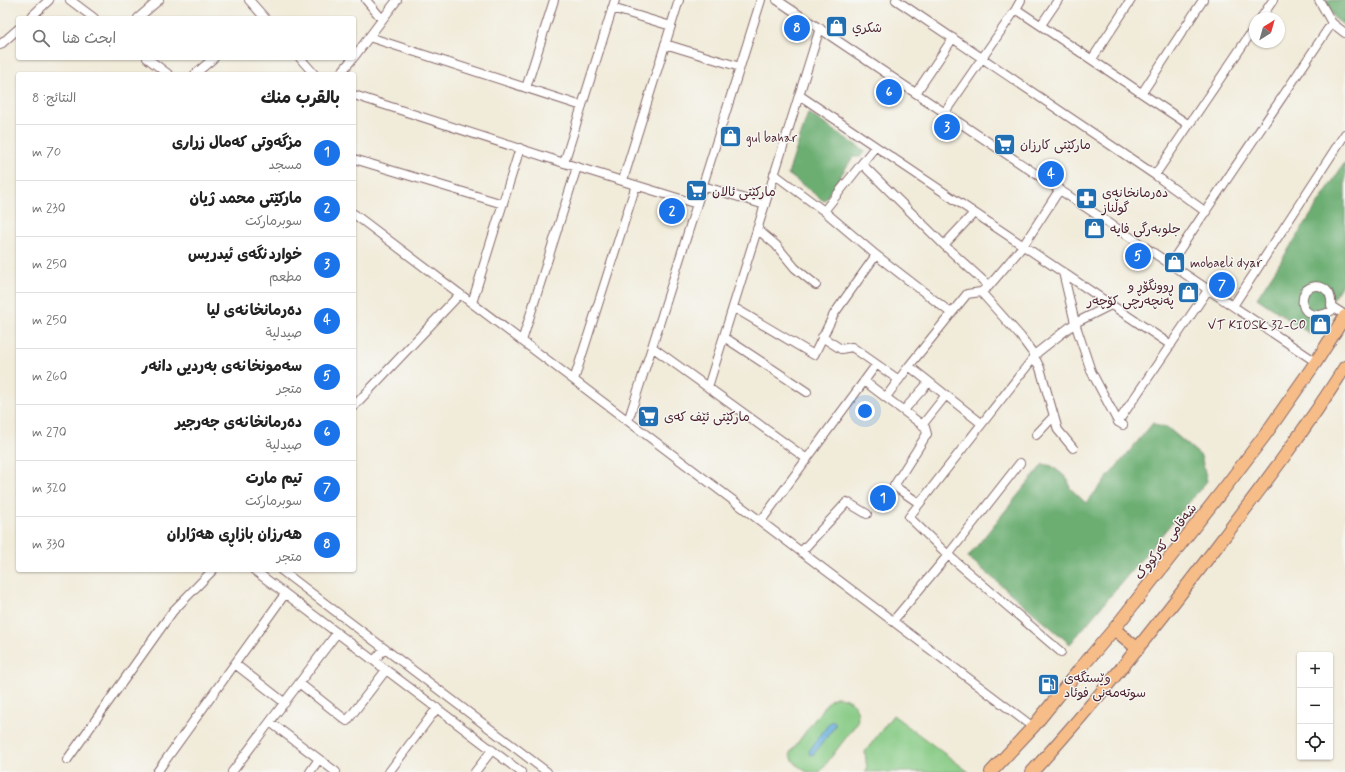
<!DOCTYPE html>
<html lang="ar">
<meta charset="utf-8">
<style>
body{margin:0;font-family:Mynerve,"Playpen Sans Arabic",sans-serif;background:#f2f2f2;color:#222;direction:rtl}
.controls{position:absolute;right:12px;bottom:12px;display:grid;overflow:hidden;border-radius:4px;box-shadow:0 1px 3px #0004}
.controls button{width:36px;height:36px;display:grid;place-items:center;padding:0;border:0;border-bottom:1px solid #e0e0e0;background:#fff;color:#222;font:20px sans-serif}
.compass{position:absolute;left:1249px;top:12px;width:36px;height:36px;border-radius:50%;background:#fff;box-shadow:0 1px 3px #0004;rotate:37deg}
.you{position:absolute;left:865px;top:411px;width:14px;height:14px;margin:-10px;border:3px solid #fff;border-radius:50%;background:#1a73e8;box-shadow:0 0 0 6px #1a73e833}
.badge{display:grid;place-items:center;width:26px;height:26px;border-radius:50%;background:#1a73e8;color:#fff;font-size:13px;font-weight:700}
.pin{position:absolute;translate:-50% -50%;border:2px solid #fff;box-shadow:0 1px 4px #0006}
.list{margin:0;padding:0;list-style:none}
h2{display:flex;justify-content:space-between;align-items:center;height:52px;margin:0;padding:0 16px;font-size:17px}
h2 small{font-size:13px;font-weight:400;color:#767676}
.list li{display:grid;grid-template-columns:26px 1fr auto;gap:12px;align-items:center;box-sizing:border-box;height:56px;padding:0 16px;border-top:1px solid #e0e0e0}
.list b{display:block;font-size:15px;white-space:nowrap}
.list p{margin:0;font-size:13px;white-space:nowrap;color:#767676}
.list em{font-size:13px;font-style:normal;color:#767676}
.icon{flex:none;width:22px;height:22px;fill:none;stroke:currentColor;stroke-width:2;stroke-linecap:round;stroke-linejoin:round}
.map{position:relative;flex:none;width:1345px;height:772px;overflow:hidden;direction:ltr}
.search{position:absolute;background:#fff;box-shadow:0 1px 3px #0004;left:16px;top:16px;width:340px;height:44px;display:flex;align-items:center;gap:10px;box-sizing:border-box;padding:0 14px;border-radius:4px;color:#767676;font-size:15px}
.panel{position:absolute;background:#fff;box-shadow:0 1px 3px #0004;left:16px;top:72px;width:340px;height:500px;border-radius:4px;direction:rtl}
.map>svg:first-child{display:block}
.green{fill:#86ca84;stroke:#687458}
.forest{fill:#6cae72;stroke:#5b664e}
.water{fill:#62addb;stroke:#566683}
.lines{fill:none;stroke-linecap:round;stroke-linejoin:round}
.minor-casing{stroke:#846668;stroke-width:10}
.highway-casing{stroke:#846668;stroke-width:14}
.minor{stroke:#fff;stroke-width:8}
.highway{stroke:#f7bd88;stroke-width:12}
.labels{text-anchor:middle;stroke-width:3;stroke-linejoin:round;paint-order:stroke}
.poi-label{font-size:13px;fill:#4a1f2b;stroke:#f6f6f2;text-anchor:start}
.street-label{font-size:13px;fill:#4a1f2b;stroke:#f6f6f2}
</style>
<div class="map">
<svg width="1345" height="772" viewBox="0 0 1345 772">
<rect width="100%" height="100%" fill="#f6f6f2"/>
<filter id="ink" filterUnits="userSpaceOnUse"><feTurbulence type="fractalNoise" baseFrequency=".025" numOctaves="2"/><feDisplacementMap in="SourceGraphic" scale="8" xChannelSelector="R" yChannelSelector="G"/><feConvolveMatrix kernelMatrix="1 2 1 2 8 2 1 2 1" color-interpolation-filters="sRGB"/></filter>
<filter id="wash" filterUnits="userSpaceOnUse"><feTurbulence type="fractalNoise" baseFrequency=".012" numOctaves="4" result="noise"/><feDisplacementMap in="SourceGraphic" scale="16" xChannelSelector="R" yChannelSelector="G"/><feGaussianBlur stdDeviation="0.9" result="paint"/><feColorMatrix in="noise" values="0 0 0 0 0 0 0 0 0 0 0 0 0 0 0 0 0 1.4 0 .05"/><feComposite in="paint" operator="in"/></filter>
<g filter="url(#wash)">
<rect width="100%" height="100%" fill="#f1ebd9"/>
<path class="green" d="M836 697C851 697 861 708 857 723L820 772C816 772 810 772 807 772 801 769 790 760 790 753L826 704 830 700Z
M893 715 969 772H865L867 769 865 752Z"/>
<path class="forest" d="M1325 0H1345V26L1334 18Z
M808 113 865 151 860 157H853L824 201 788 174Z
M1345 162V280L1310 334 1257 298Z
M1153 423 1158 426 1167 427 1201 456 1207 481 1070 644 968 557 1043 464 1052 466 1068 479 1070 488 1086 503Z"/>
<path class="water" d="M833 721 835 722V726L814 754 810 755 809 751 830 722Z"/>
</g>
<g filter="url(#ink)">
<g class="lines">
<defs>
<path id="minor" d="M70 0 94 18
M249 0 265 18
M366 0 382 19
M777 0 1316 362
M896 0 1155 175 1206 212
M1319 0 1332 23 1345 33
M612 8 671 26
M1016 9 1189 125
M30 18 49 0
M138 18 159 0
M1261 18 1273 0
M1041 25 1058 0
M369 37 582 106
M665 44 740 67
M0 45 18 29
M354 57 397 0
M147 58 168 74
M300 58 314 74
M1092 59 1131 0
M195 74 214 58
M340 74 353 58
M526 88 554 0
M916 93 953 38
M1142 93 1203 0
M354 95 564 163 697 204
M799 95 1171 345
M945 112 1016 9 1021 0
M354 159 503 204
M564 163 615 0
M862 164 944 245 989 286
M774 174 824 211 876 255 951 313
M1155 175 1255 27
M623 180 679 0
M703 186 765 205
M824 211 875 147
M354 214 1033 727
M757 229 776 245 795 268 816 285
M944 245 974 213
M1170 264 1332 23
M1063 272 1075 323 1091 371 1118 422 1123 425
M981 292 1021 337 1032 352 1040 368 1058 430 1073 448
M472 303 520 148
M1233 306 1345 134
M733 307 814 355 834 314 876 255
M1331 311C1314 321 1296 312 1305 291 1318 280 1333 289 1331 306L1345 315
M724 337 807 392
M822 337 841 349 852 347 899 380
M522 341 577 167
M652 347 807 459
M909 366 981 423
M574 380 636 185
M864 381 925 427 927 434 894 486 919 503
M708 387 820 28
M886 397 909 366 967 294 981 292 989 286 1023 246 1060 189
M354 406 460 294
M904 410 929 382
M628 421 652 347 761 0
M1118 422 1208 290
M923 424 946 395
M1036 435 1054 416
M761 521 876 365
M801 552 847 502 867 514
M254 570 521 772
M281 570 547 772
M893 621 948 555 1020 463
M1061 652 948 555 909 517 1038 352 1075 323 1111 305
M374 661 384 649
M235 664 285 703
M299 683 347 721 386 670
M270 722 336 772
M67 760 173 611 213 570
M157 772 285 594
M232 772 337 633
M310 772 319 759
M389 772 437 708
M475 772 492 750"/>
<path id="highway" d="M1114 629 1138 649
M991 772 1033 727 1080 669 1114 629 1223 490 1265 435 1316 362 1345 316
M1032 772C1098 700 1159 623 1218 545 1262 487 1306 429 1345 367"/>
</defs>
<use href="#minor" class="minor-casing"/>
<use href="#highway" class="highway-casing"/>
<use href="#minor" class="minor"/>
<use href="#highway" class="highway"/>
</g>
</g>
<defs>
<symbol id="shop-square" viewBox="-11 -11 22 22"><rect x="-9" y="-9" width="18" height="18" rx="4" fill="#1f6fb2" stroke="#f6f6f2"/><path d="M-5-2.5h2.3a2.7 3.5 0 0 1 5.4 0H5L5.5 6h-11ZM-1.5-2.5h3a1.5 2.3 0 0 0-3 0Z" fill="#fff"/></symbol>
<symbol id="supermarket-square" viewBox="-11 -11 22 22"><rect x="-9" y="-9" width="18" height="18" rx="4" fill="#1f6fb2" stroke="#f6f6f2"/><path d="M-6-5.5h2.5l.6 2H6L4.5 2H-2.5L-4.4-4H-6ZM-1.5 3.2a1.3 1.3 0 1 0 .1 0ZM3 3.2a1.3 1.3 0 1 0 .1 0Z" fill="#fff"/></symbol>
<symbol id="pharmacy-square" viewBox="-11 -11 22 22"><rect x="-9" y="-9" width="18" height="18" rx="4" fill="#1f6fb2" stroke="#f6f6f2"/><path d="M-2-6h4v4h4v4h-4v4h-4v-4h-4v-4h4Z" fill="#fff"/></symbol>
<symbol id="fuel-square" viewBox="-11 -11 22 22"><rect x="-9" y="-9" width="18" height="18" rx="4" fill="#1f6fb2" stroke="#f6f6f2"/><path d="M-5.5-6h7V0h2V4h1.3V-2.5L3-4.5l.8-.8L6-3V5H2.5V1h-1V6h-7ZM-4.2-4.7v3.2H.2V-4.7Z" fill="#fff"/></symbol>
</defs>
<g fill-rule="evenodd">
<use href="#shop-square" x="824" y="14" width="25" height="25"/>
<use href="#shop-square" x="718" y="124" width="25" height="25"/>
<use href="#supermarket-square" x="992" y="132" width="25" height="25"/>
<use href="#supermarket-square" x="684" y="178" width="25" height="25"/>
<use href="#pharmacy-square" x="1074" y="186" width="25" height="25"/>
<use href="#shop-square" x="1082" y="216" width="25" height="25"/>
<use href="#shop-square" x="1162" y="250" width="25" height="25"/>
<use href="#shop-square" x="1176" y="280" width="25" height="25"/>
<use href="#shop-square" x="1308" y="312" width="25" height="25"/>
<use href="#supermarket-square" x="636" y="404" width="25" height="25"/>
<use href="#fuel-square" x="1036" y="672" width="25" height="25"/>
</g>
<g class="labels">
<g class="poi-label">
<text x="852" y="32">شكري</text>
<text x="746" y="142">gul bahar</text>
<text x="1020" y="149">مارکێتی کارزان</text>
<text x="712" y="196">مارکێتی ئالان</text>
<text x="1102" y="197">دەرمانخانەی<tspan x="1102" dy="15">گوڵناز</tspan></text>
<text x="1110" y="233">جلوبەرگی فایە</text>
<text x="1190" y="267">mobaeli dyar</text>
<text x="1174" y="290" text-anchor="end">ڕوونگۆڕ و<tspan x="1174" dy="15">پەنچەرچی کۆچەر</tspan></text>
<text x="1306" y="329" text-anchor="end">VT KIOSK 32-C0</text>
<text x="664" y="421">مارکێتی ئێف کەی</text>
<text x="1064" y="682">وێستگەی<tspan x="1064" dy="15">سوتەمەنی فوئاد</tspan></text>
</g>
<g class="street-label">
<text transform="translate(1165 541) rotate(-52)" y="5">شەقامی کەرکووک</text>
</g>
</g>
</svg>
<div class="controls">
<button>+</button>
<button>−</button>
<button><svg class="icon" aria-label="locate" viewBox="0 0 24 24"><circle cx="12" cy="12" r="6"/><path d="M12 2v4M12 18v4M2 12h4M18 12h4"/></svg></button>
</div>
<svg class="compass" viewBox="-18 -18 36 36"><path d="M0-13l5 13h-10z" fill="#e53935"/><path d="M0 13l5-13h-10z" fill="#767676"/></svg>
<div class="you"></div>
<div class="pin badge" style="left:883px;top:498px">1</div>
<div class="pin badge" style="left:672px;top:211px">2</div>
<div class="pin badge" style="left:947px;top:127px">3</div>
<div class="pin badge" style="left:1051px;top:174px">4</div>
<div class="pin badge" style="left:1138px;top:256px">5</div>
<div class="pin badge" style="left:889px;top:92px">6</div>
<div class="pin badge" style="left:1222px;top:285px">7</div>
<div class="pin badge" style="left:797px;top:28px">8</div>
<div class="search"><svg class="icon" aria-label="search" viewBox="0 0 24 24"><circle cx="10" cy="10" r="6"/><path d="M15 15l6 6"/></svg>ابحث هنا</div>
<section class="panel">
<h2>بالقرب منك<small>النتائج: 8</small></h2>
<ul class="list">
<li><span class="badge">1</span><div><b>مزگەوتی کەمال زراری</b><p>مسجد</p></div><em>70 m</em></li>
<li><span class="badge">2</span><div><b>مارکێتی محمد ژیان</b><p>سوبرماركت</p></div><em>230 m</em></li>
<li><span class="badge">3</span><div><b>خواردنگەی ئیدریس</b><p>مطعم</p></div><em>250 m</em></li>
<li><span class="badge">4</span><div><b>دەرمانخانەی لیا</b><p>صيدلية</p></div><em>250 m</em></li>
<li><span class="badge">5</span><div><b>سەمونخانەی بەردیی دانەر</b><p>متجر</p></div><em>260 m</em></li>
<li><span class="badge">6</span><div><b>دەرمانخانەی جەرجیر</b><p>صيدلية</p></div><em>270 m</em></li>
<li><span class="badge">7</span><div><b>تیم مارت</b><p>سوبرماركت</p></div><em>320 m</em></li>
<li><span class="badge">8</span><div><b>هەرزان بازاڕی هەژاران</b><p>متجر</p></div><em>330 m</em></li>
</ul>
</section>
</div>
